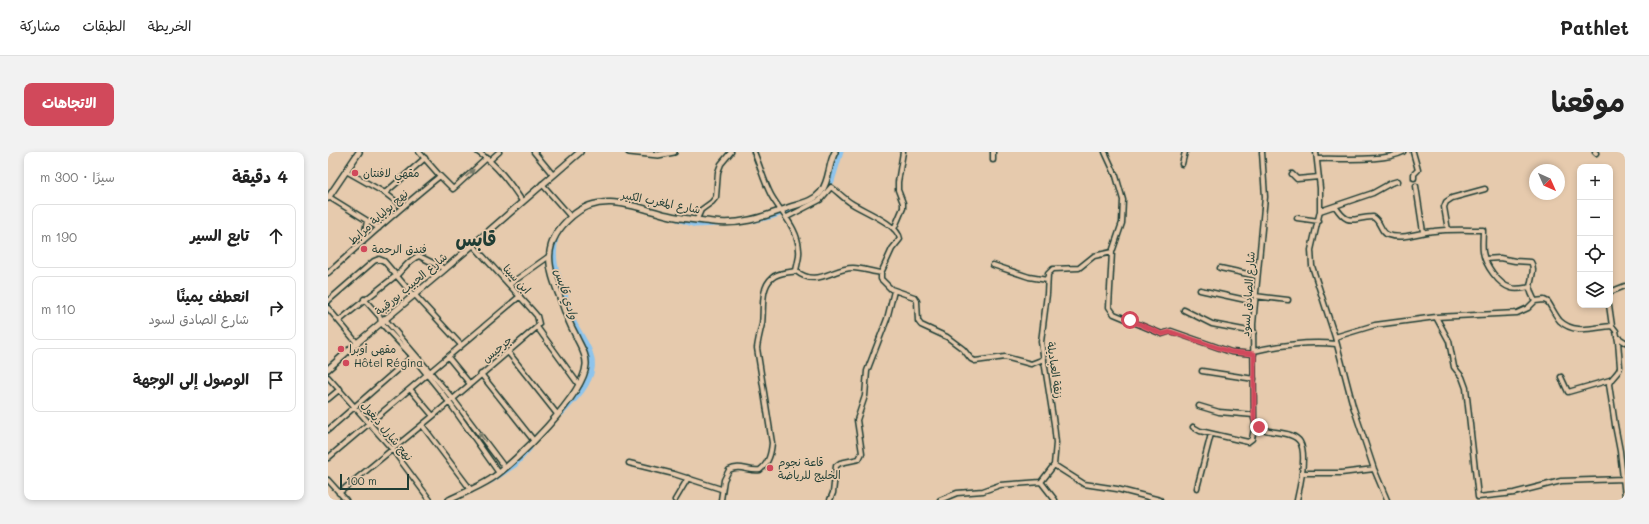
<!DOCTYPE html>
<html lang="ar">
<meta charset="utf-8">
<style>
body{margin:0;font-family:Mali,"Playpen Sans Arabic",sans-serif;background:#f2f2f2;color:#222;direction:rtl}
.controls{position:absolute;right:12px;top:12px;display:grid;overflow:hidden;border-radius:8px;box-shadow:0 2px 6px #0003}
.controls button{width:36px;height:36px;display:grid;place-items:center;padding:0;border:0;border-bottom:1px solid #e0e0e0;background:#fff;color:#222;font:20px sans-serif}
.compass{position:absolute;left:1201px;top:12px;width:36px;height:36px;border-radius:50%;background:#fff;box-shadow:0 2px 6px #0003;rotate:135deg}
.scale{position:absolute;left:12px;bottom:10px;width:69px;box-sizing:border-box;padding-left:4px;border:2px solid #1f3d34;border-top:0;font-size:11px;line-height:14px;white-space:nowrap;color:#1f3d34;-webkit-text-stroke:3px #e6caad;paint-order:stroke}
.stop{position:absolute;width:12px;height:12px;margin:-9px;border:3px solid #d1495b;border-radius:50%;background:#fff}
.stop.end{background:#d1495b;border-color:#fff;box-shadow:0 1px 4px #0008}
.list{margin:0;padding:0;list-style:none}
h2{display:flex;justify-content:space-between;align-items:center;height:52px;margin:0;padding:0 16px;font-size:17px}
h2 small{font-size:13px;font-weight:400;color:#767676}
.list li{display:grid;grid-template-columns:26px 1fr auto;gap:12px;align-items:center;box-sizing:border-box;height:64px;margin:0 8px 8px;padding:0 8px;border:1px solid #e0e0e0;border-radius:8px}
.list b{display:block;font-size:15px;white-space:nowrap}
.list p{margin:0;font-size:13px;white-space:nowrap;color:#767676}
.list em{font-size:13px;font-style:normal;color:#767676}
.icon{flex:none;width:22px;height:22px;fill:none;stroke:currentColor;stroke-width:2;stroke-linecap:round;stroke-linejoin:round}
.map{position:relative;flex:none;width:1297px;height:348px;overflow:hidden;direction:ltr;border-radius:8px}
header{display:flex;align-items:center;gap:24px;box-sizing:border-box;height:56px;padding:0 20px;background:#fff;border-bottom:1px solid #e0e0e0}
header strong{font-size:19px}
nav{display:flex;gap:22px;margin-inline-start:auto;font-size:14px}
.intro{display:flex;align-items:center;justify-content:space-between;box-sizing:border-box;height:96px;padding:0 24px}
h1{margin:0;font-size:28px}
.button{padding:10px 18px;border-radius:8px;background:#d1495b;color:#fff;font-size:14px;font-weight:700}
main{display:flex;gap:24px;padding:0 24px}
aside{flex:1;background:#fff;border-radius:8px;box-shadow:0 2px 6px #0003}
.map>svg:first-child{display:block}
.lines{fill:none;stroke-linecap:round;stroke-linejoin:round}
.canal{stroke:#8ec4ec;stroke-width:5}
.minor-casing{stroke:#1f3d34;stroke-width:7}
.tertiary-casing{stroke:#1f3d34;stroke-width:8}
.minor{stroke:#e6caad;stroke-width:4}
.tertiary{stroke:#e6caad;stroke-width:5}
.oneway{fill:#797c6a}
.route{stroke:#d1495b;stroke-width:5}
.poi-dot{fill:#d1495b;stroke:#e6caad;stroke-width:1.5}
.labels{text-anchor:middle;stroke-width:3.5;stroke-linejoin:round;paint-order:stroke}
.poi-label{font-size:11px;fill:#1f3d34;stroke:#e6caad;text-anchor:start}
.street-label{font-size:11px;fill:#1f3d34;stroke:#e6caad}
.water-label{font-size:12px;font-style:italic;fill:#25443d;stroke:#e6caad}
.town-label{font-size:19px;font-weight:bold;fill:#1f3d34;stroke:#e6caad}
</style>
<header>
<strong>Pathlet</strong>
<nav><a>الخريطة</a><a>الطبقات</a><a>مشاركة</a></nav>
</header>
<div class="intro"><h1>موقعنا</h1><a class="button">الاتجاهات</a></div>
<main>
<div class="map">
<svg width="1297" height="348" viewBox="0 0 1297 348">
<rect width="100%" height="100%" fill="#e6caad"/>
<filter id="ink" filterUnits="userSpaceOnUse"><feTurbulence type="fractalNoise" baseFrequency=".025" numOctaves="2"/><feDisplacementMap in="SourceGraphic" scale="8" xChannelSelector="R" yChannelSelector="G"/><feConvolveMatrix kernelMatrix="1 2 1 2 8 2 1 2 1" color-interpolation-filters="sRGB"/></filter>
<g filter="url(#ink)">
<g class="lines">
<path class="canal" d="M498 40 504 29 513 0
M346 66 367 73 391 72
M424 69 446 64 480 52
M228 86C223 111 230 122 238 145 241 154 242 164 247 172 253 184 267 201 264 217 261 235 245 249 233 262
M163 329 187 313 202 296"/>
<defs>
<path id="minor" d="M91 0 112 24 125 37 159 6
M150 0C169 13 182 31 194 49
M206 0 225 23
M777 0 788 24 795 48 794 71 784 100 781 155 786 162 834 182 843 179 903 200 926 202
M934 0 937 45 925 172 926 267C929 286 963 275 972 290 979 302 972 335 969 348
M988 0 992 36V59L983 98 984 114 1007 185 1025 254 1046 317 1059 348
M1085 0 1090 18 1086 22V26
M1267 0 1268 1
M989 7C1012 6 1056 10 1075 0
M162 8 171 0
M665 8V0
M854 12 857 0
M18 19 57 41 74 54
M964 22 969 27 991 25
M214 32 243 65
M1088 34 1095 80
M57 41 97 6
M1 45 51 76
M1007 54C1021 76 1025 65 1045 65 1053 69 1052 80 1060 83 1074 88 1092 80 1106 79 1122 77 1139 78 1155 78 1155 85 1154 93 1155 100 1157 113 1171 133 1183 136 1189 138 1196 136 1202 135
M992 59 1045 41 1063 31 1070 29
M459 65 492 48 503 35C510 40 515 46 523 51 535 59 570 72 572 87L564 97 553 121V127L563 137 586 145 589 149 590 169 593 173 619 185 635 197 643 207 647 209 677 205 703 212 716 207
M969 66 991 69
M369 67 373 58 384 50 388 45 390 20 393 12 403 0
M566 77 575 56V51L570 38V30L575 0
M1120 78 1116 55 1118 50 1124 46 1157 37
M35 90 39 69
M1157 107 1172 106 1187 109 1203 110C1208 117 1202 128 1202 137 1203 142 1205 145 1207 149L1216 148 1220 150C1224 156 1227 163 1232 169 1247 183 1266 175 1284 174
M665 113 701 125 719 128
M892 116 929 124
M468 119C489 136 504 116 525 116 534 116 544 120 553 121
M0 121C37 88 73 55 112 24
M182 132 220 105
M872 138 927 150
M1282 140 1297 134
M86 142 133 193
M927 144 960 148
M36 147 52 165 53 171 85 205 121 250 171 321
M0 149 46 109 51 107 56 109 85 143
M1281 153 1284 174 1288 179 1290 189 1292 215C1291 222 1283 225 1281 232L1287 273 1292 299 1297 344
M0 156 29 191
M856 158 884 172 926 180
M1108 165 1189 161 1200 156 1207 149
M56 166 125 247 177 316
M11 169C30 153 50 138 70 122 76 116 83 106 91 104L117 117
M209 175 251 233
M1007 185 1047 173 1108 165 1121 189 1126 215 1134 225 1138 236 1150 345 1186 341 1233 329 1296 327
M1289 185 1297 190
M926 199C953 193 981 189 1008 192
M180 200 229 262
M120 205 142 232
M874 219 926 227
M153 222 206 289
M0 225 64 297 102 348
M1233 225 1240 240 1282 228
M82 237 105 264
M0 247 12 237
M871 254 891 260 926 263
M94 273 143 338
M865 275 872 279 920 290 924 287 927 272
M0 278 86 203
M0 306 192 144
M301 311 346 322 393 337
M726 313 728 291 726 272 713 190 719 142 720 122 725 117 751 116 766 104 784 100
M974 321H1013L1046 317
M0 328 18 348
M713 330 727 348
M869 336 883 282
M11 341 105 264 209 175 211 172 209 164 203 157 145 93
M347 348 360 326
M393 348 396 328 401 318C412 312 421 320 432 318 441 311 443 301 444 291L429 196C430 188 432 180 434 172 436 158 432 136 444 126 450 120 460 121 468 119 469 112 472 105 471 98 470 76 453 61 443 43 436 30 432 14 426 0
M502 348 505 341 508 314 512 311 531 307 534 301 529 268 537 244 539 219 559 167 566 139
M612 348 629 341 655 339 672 333 713 330 726 313 756 332 789 337 832 348"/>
<path id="tertiary" d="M301 0 330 3 346 0
M0 46 31 0
M0 217 29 191 117 117 252 0
M121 348C135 341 149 336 163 327 188 310 256 243 258 213 259 202 251 192 247 182 241 171 237 160 233 148 219 114 213 91 244 64 273 39 307 55 339 63 354 67 370 68 385 70 412 73 432 66 457 57 469 52 484 51 493 40 502 28 500 13 507 0"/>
</defs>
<use href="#minor" class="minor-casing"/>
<use href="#tertiary" class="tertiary-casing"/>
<use href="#minor" class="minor"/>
<use href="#tertiary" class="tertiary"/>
</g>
<defs><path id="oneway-solid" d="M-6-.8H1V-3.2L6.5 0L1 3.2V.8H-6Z"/></defs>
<g class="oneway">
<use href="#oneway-solid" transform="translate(142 21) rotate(-42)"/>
<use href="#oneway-solid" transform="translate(154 285) rotate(-127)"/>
</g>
</g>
<g class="lines" filter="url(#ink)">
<path class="route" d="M802 168 834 182 843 180 903 200 926 202V267L927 272 931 275"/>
</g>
<g class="poi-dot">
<circle cx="27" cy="21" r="4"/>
<circle cx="36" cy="97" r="4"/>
<circle cx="13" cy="197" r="4"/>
<circle cx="18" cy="211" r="4"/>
<circle cx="442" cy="316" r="4"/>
</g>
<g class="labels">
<g class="poi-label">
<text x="35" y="25">مقهي لافنتان</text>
<text x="44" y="101">فندق الرحمة</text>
<text x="21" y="201">مقهى أوبرا</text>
<text x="26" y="215">Hôtel Régina</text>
<text x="450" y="314">قاعة نجوم<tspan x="450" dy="13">الخليج للرياضة</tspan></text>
</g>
<g class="street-label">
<text transform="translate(333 50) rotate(11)" y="4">شارع المغرب الكبير</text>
<text transform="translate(50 65) rotate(-42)" y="4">نهج بولبابة مرابط</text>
<text transform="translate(189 127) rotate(48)" y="4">ابن سينا</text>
<text transform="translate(83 132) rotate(-40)" y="4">شارع الحبيب بورقيبة</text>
<text transform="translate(920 142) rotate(-86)" y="4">شارع الصادق لسود</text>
<text transform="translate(169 197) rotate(-40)" y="4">جرجيس</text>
<text transform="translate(727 218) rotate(82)" y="4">زنقة العباديلة</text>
<text transform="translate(59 279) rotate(50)" y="4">نهج شارل ديغول</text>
</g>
<g class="water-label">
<text transform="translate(238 142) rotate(72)" y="4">وادي قابس</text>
</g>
<g class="town-label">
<text x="148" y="94">قابس</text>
</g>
</g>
</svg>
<div class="controls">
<button>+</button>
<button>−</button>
<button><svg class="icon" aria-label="locate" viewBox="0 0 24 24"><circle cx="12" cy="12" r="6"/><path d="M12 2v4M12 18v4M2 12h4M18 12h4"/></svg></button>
<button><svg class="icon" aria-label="layers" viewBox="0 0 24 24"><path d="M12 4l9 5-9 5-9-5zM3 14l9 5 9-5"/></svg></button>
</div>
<svg class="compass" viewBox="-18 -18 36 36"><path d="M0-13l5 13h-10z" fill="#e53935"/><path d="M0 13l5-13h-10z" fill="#767676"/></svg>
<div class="scale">100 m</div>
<div class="stop" style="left:802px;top:168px"></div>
<div class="stop end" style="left:931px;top:275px"></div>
</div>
<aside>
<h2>4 دقيقة<small>سيرًا · 300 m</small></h2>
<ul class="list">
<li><svg class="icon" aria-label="ahead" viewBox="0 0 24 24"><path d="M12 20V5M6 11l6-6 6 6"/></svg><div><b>تابع السير</b></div><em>190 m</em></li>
<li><svg class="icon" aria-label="right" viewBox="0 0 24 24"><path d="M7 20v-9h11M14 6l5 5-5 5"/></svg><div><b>انعطف يمينًا</b><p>شارع الصادق لسود</p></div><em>110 m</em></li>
<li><svg class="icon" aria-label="arrive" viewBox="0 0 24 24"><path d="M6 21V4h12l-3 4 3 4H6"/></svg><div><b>الوصول إلى الوجهة</b></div></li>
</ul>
</aside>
</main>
